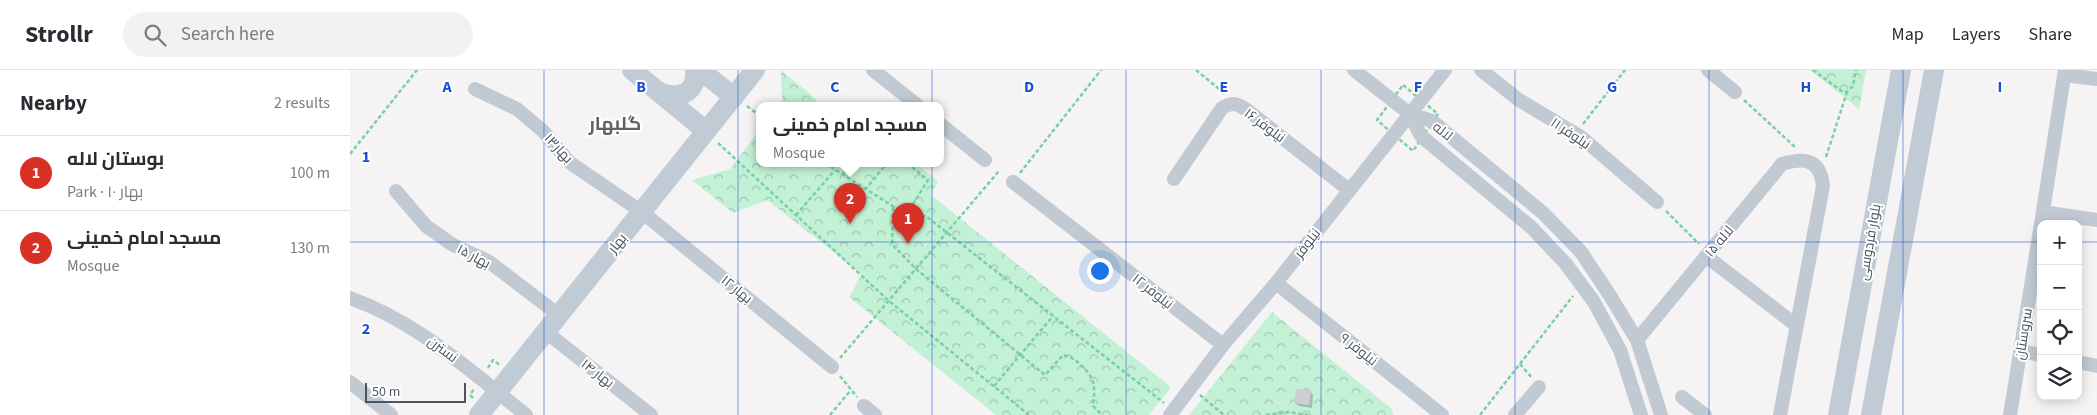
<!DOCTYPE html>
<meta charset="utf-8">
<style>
body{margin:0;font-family:"Source Sans 3",Cairo,sans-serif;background:#f2f2f3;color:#2b2b33}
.controls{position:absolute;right:15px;bottom:15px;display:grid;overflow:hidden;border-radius:10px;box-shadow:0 2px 12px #0003}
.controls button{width:45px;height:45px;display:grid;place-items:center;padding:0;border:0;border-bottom:1px solid #e1e1e2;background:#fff;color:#2b2b33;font:25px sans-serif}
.scale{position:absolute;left:15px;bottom:12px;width:101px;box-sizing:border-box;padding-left:5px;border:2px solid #4a5661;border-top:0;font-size:14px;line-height:18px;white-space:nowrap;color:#4a5661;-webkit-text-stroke:4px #fff;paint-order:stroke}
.you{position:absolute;left:749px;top:200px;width:18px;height:18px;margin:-12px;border:4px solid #fff;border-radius:50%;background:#1a73e8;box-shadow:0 0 0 8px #1a73e833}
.badge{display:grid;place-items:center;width:32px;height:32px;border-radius:50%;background:#d93025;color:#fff;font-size:16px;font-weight:700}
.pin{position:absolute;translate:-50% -41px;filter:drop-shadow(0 1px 2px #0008)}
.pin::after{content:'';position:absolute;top:26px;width:18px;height:15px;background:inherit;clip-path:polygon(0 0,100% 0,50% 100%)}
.popup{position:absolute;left:406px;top:32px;width:188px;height:65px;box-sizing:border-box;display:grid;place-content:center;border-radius:10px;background:#fff;filter:drop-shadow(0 1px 4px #0005);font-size:16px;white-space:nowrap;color:#7c7c81}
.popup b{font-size:19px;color:#2b2b33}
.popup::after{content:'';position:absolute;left:50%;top:100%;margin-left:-10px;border:10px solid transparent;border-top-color:#fff}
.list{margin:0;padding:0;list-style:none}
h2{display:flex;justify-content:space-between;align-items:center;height:65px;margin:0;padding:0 20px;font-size:21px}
h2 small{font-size:16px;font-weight:400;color:#7c7c81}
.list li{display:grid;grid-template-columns:32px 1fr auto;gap:15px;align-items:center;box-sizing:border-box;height:75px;padding:0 20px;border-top:1px solid #e1e1e2}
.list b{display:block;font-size:19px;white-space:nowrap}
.list p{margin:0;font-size:16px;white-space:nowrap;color:#7c7c81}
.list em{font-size:16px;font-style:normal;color:#7c7c81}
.icon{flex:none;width:28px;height:28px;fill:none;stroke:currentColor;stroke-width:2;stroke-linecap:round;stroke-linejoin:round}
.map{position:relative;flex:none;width:1747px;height:345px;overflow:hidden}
header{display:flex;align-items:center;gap:30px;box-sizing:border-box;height:70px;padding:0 25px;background:#fff;border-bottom:1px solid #e1e1e2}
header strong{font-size:24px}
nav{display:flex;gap:28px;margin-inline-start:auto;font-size:18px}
.search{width:350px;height:45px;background:#f2f2f3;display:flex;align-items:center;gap:12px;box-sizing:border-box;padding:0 18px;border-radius:28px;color:#7c7c81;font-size:19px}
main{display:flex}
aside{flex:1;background:#fff}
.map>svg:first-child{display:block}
.park{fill:url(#park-crowns)}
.shadow{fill:#0003}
.building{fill:#cdcfd5}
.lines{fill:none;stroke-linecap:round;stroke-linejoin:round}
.path{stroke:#7ad0a6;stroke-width:2.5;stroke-dasharray:4 2.5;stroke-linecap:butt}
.street{stroke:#c1cad2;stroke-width:14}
.secondary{stroke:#c1cbd6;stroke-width:20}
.grid{fill:none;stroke:#1d4ed8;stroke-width:1;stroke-opacity:0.55}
.labels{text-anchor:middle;stroke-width:4;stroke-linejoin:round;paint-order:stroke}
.street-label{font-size:14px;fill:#4a5661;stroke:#fff}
.district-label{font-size:19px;font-weight:bold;fill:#5f6368;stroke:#fff}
.grid-label{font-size:16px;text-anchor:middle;font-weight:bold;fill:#1d4ed8;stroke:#fff;stroke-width:4;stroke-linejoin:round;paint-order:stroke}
</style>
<header>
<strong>Strollr</strong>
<div class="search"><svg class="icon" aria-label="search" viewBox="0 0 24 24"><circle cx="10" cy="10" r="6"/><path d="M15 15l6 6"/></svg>Search here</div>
<nav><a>Map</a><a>Layers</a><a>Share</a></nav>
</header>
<main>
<aside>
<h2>Nearby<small>2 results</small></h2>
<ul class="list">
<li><span class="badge">1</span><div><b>بوستان لاله</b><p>Park · بهار ۱۰</p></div><em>100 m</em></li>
<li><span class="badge">2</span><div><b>مسجد امام خمینی</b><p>Mosque</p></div><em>130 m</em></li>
</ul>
</aside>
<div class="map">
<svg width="1747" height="345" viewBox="0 0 1747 345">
<defs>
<pattern id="park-crowns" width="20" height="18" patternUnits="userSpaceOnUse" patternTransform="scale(1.25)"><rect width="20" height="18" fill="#c3f1d5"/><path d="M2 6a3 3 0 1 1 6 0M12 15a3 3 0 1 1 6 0" fill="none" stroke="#a0c6b0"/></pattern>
</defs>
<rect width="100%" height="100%" fill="#f5f3f3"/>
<path class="park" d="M431 0 466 29 467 35H427L432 30Z
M1460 0H1516L1509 39Z
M410 59V93H565L588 111 581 125 821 317 799 345H646L499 227 512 204 417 130 383 143 342 110 380 99Z
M922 242 1042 339 1043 345H839Z"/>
<path class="shadow" d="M960 321 963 325 962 338 949 336 945 333Z"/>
<path class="building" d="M946 319 961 320 959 335 944 333Z"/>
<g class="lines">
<path class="path" d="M846 0 874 23
M1463 0 1493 22H1497L1503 16 1506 0
M1053 15 1088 44 1063 81 1027 50Z
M1394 30 1445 77
M397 36 410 46
M1233 54 1275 0
M368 73 539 231 679 345
M0 84 67 0
M1476 87 1497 22
M475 93 549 140 577 147 814 333
M557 93 578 110 558 142
M670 103 751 0
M492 105 502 93
M515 120 537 93
M543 137 542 174 566 199 695 305 713 285C722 287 726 290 733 297 746 310 745 318 743 336L752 345
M1316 141 1349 174
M446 145 485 100
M490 288 649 101
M1170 294 1182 308
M138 298 143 290 150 295
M490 306 507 327
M644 316 703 246
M850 325 874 345
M123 328 120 325 124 319
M480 345 501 320
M916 345 938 342 958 345
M1130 345 1223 226"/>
<path class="street" d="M523 0 567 35
M1004 0 1060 44 1082 51 1193 143 1231 182 1259 224 1287 270 1311 345
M1131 0 1169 30 1231 67 1307 132
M1358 0 1385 22
M1714 5 1747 9
M125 19 167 39 194 62 219 92 292 142 482 297
M1060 44 1071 66 1182 158 1216 194 1244 232 1270 280 1291 345
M590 54 635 90
M824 109 872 38C883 31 887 34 897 40L999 120
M663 112 873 275
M46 121 76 156 103 175 138 191 209 245
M1693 142 1747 150
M1691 154 1715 0
M1356 186 1447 256
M926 213 1092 345
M0 228C68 252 120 301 176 345
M196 262 301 345
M1287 270 1432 94C1455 87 1470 89 1473 116L1430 345
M1670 281 1691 285
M1728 292 1747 296
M0 312 41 345
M1332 327 1355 345
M514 336 525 345
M820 345 873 275 926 213 1095 0
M1165 345 1189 317
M1660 345 1691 154"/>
<path class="secondary" d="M282 0 356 61
M350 0 384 27
M308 21C326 31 348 24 345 0
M129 345 405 0
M1488 345 1551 0
M1521 345 1584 0"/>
</g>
<path class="grid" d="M194 0V345M388 0V345M582 0V345M776 0V345M971 0V345M1165 0V345M1359 0V345M1553 0V345M0 172H1691M1728 172H1747"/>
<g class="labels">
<g class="street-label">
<text transform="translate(915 55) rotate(37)" y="5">نیلوفر ۱۶</text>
<text transform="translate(1093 61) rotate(38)" y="5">لاله</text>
<text transform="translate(1221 63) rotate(34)" y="5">نیلوفر ۱۱</text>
<text transform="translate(209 78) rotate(47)" y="5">بهار۱۳</text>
<text transform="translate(1369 171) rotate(-50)" y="5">لاله ۱۵</text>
<text transform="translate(1519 172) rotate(-80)" y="5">بلوار فردوسی</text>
<text transform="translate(267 173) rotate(-51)" y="5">بهار</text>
<text transform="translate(957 173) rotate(-52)" y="5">نیلوفر</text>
<text transform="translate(124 186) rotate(28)" y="5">بهار ۱۵</text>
<text transform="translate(387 219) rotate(39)" y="5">بهار ۱۲</text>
<text transform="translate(803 221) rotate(38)" y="5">نیلوفر ۱۲</text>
<text transform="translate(1673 264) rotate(-81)" y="5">سروستان</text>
<text transform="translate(93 279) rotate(37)" y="5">نسترن</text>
<text transform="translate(1009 279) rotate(38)" y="5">نیلوفر ۹</text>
<text transform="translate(248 303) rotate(38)" y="5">بهار ۱۴</text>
</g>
<g class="district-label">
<text x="265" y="60">گلبهار</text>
</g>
</g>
<g class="grid-label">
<text x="97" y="22">A</text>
<text x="291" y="22">B</text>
<text x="485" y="22">C</text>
<text x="679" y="22">D</text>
<text x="874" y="22">E</text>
<text x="1068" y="22">F</text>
<text x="1262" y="22">G</text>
<text x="1456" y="22">H</text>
<text x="1650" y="22">I</text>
<text x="16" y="92">1</text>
<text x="16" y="264">2</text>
</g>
</svg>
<div class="controls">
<button>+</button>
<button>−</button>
<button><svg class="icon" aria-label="locate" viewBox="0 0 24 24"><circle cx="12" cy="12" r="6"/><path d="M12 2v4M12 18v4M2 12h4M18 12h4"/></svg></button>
<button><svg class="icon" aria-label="layers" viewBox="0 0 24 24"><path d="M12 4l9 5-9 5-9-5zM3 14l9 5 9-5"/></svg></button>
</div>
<div class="scale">50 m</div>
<div class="you"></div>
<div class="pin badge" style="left:558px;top:174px">1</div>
<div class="pin badge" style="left:500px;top:154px">2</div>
<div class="popup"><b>مسجد امام خمینی</b>Mosque</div>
</div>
</main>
